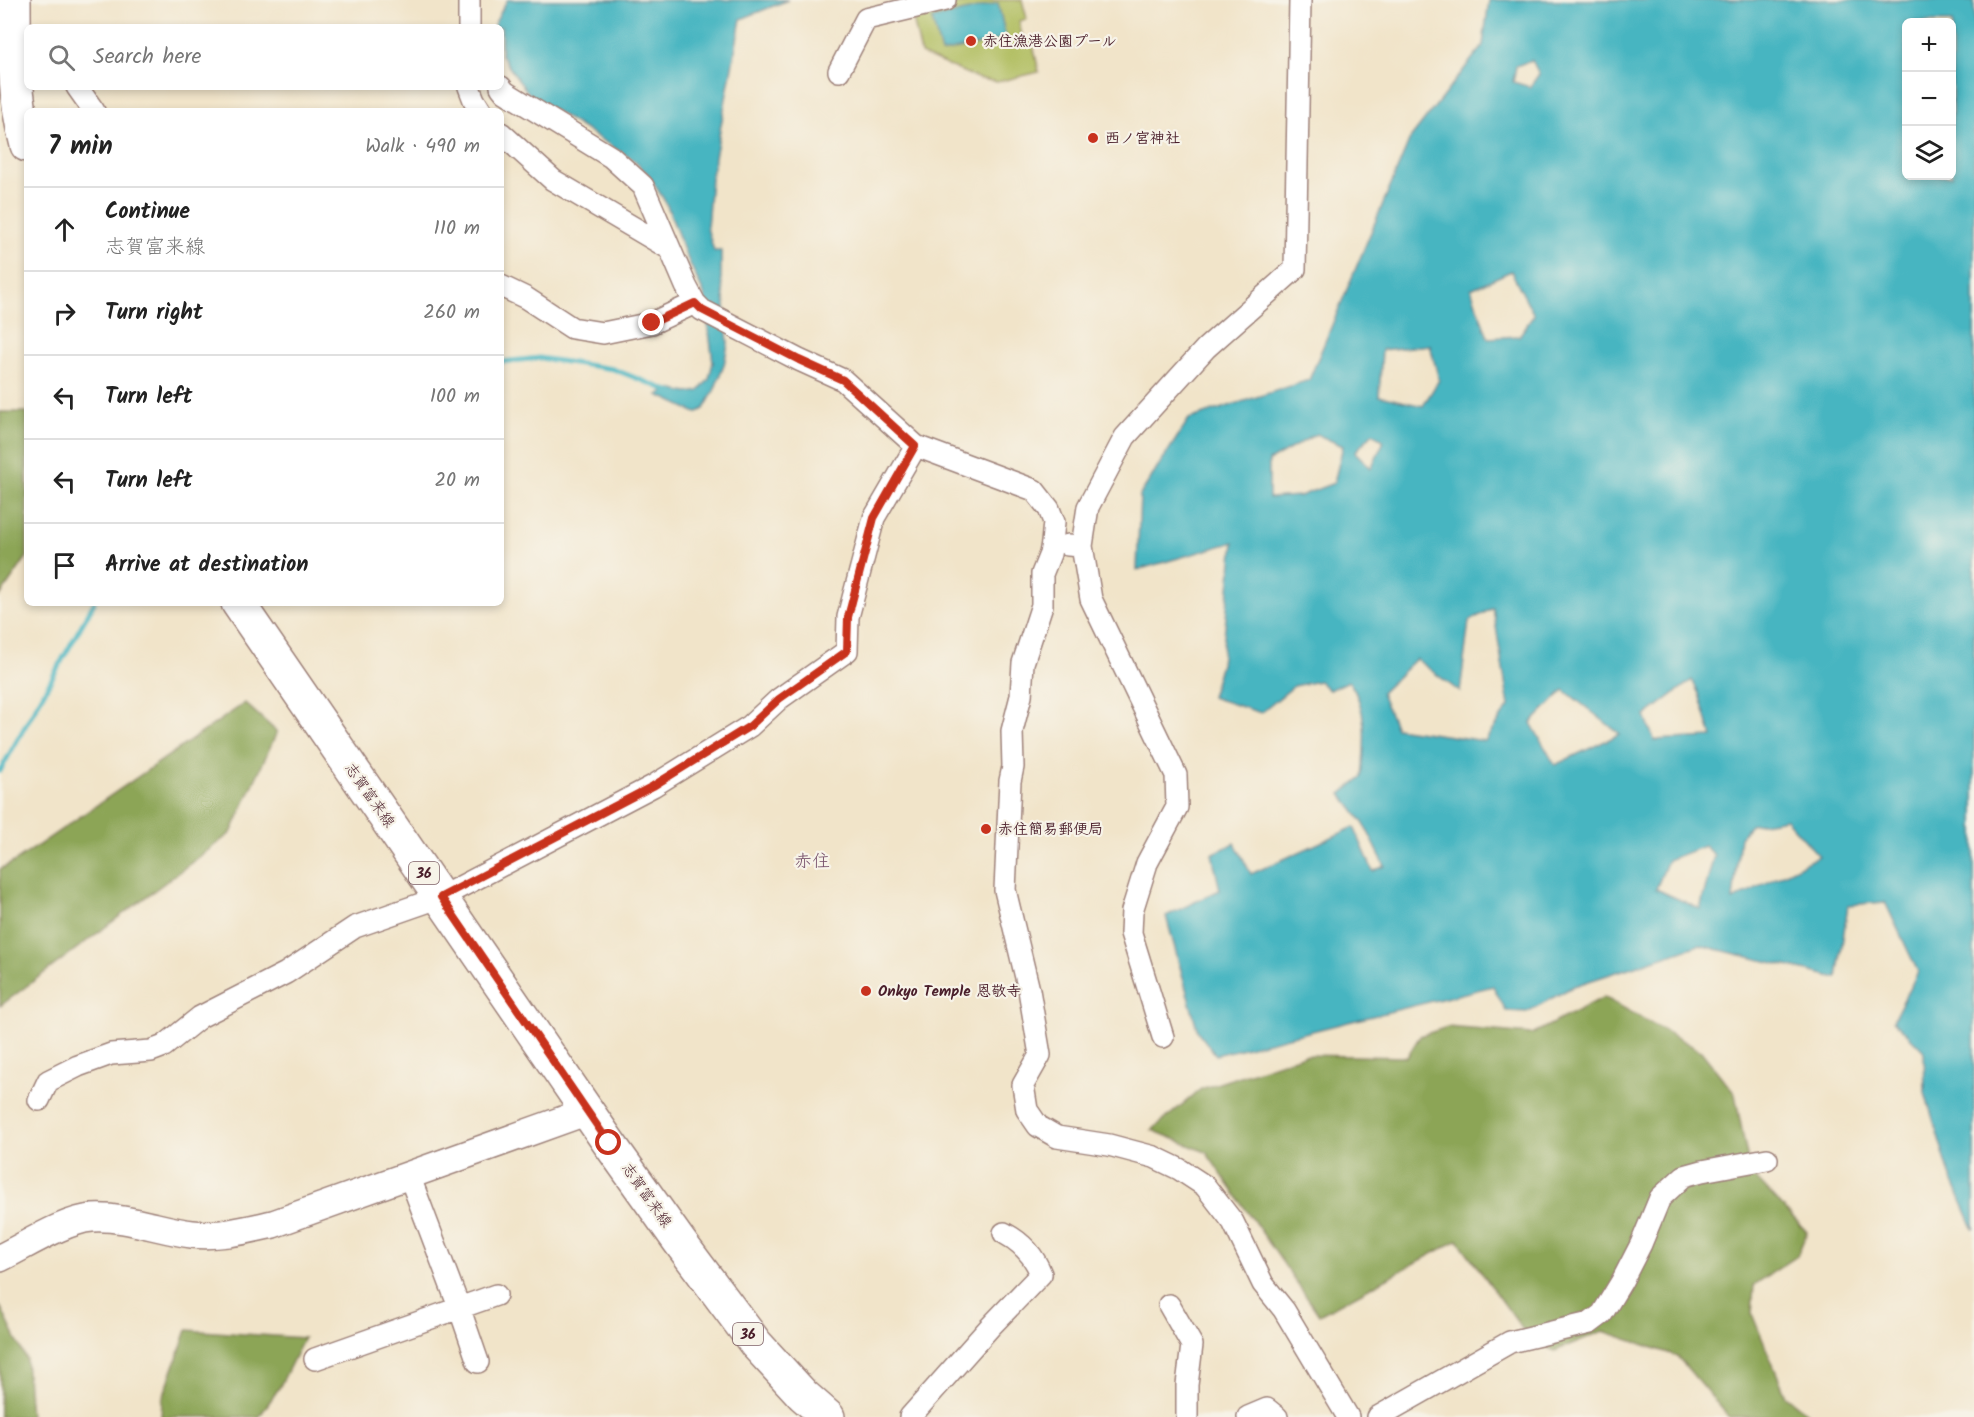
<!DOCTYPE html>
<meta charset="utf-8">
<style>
body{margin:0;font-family:Kalam,"Klee One",sans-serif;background:#f2f2f2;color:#222}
.controls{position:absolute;right:18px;top:18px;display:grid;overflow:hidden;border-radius:9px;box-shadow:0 3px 9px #0003}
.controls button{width:54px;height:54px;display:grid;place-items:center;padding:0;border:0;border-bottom:2px solid #e0e0e0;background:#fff;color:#222;font:30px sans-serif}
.stop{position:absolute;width:18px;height:18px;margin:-14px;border:4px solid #c8321e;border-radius:50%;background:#fff}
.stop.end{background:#c8321e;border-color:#fff;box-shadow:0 2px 6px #0008}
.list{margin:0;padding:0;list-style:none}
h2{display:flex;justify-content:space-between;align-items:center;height:78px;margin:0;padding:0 24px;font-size:26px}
h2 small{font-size:20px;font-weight:400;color:#767676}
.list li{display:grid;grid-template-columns:39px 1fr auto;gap:18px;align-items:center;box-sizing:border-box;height:84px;padding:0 24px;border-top:2px solid #e0e0e0}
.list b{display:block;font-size:22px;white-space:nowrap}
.list p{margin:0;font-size:20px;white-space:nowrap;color:#767676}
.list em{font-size:20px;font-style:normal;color:#767676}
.icon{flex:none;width:33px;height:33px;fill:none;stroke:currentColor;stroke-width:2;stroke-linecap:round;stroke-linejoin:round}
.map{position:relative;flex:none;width:1974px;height:1417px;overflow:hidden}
.search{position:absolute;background:#fff;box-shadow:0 3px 9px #0003;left:24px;top:24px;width:480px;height:66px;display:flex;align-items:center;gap:15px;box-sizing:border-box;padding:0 21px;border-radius:9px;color:#767676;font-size:22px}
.panel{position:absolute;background:#fff;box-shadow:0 3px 9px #0003;left:24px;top:108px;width:480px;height:498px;border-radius:9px}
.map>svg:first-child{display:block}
.green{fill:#b1be60;stroke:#7e6e46;stroke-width:1.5}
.forest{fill:#8ca556;stroke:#6b6240;stroke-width:1.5}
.water{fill:#47b5c1;stroke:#486a76;stroke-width:1.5;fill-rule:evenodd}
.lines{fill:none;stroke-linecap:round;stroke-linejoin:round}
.stream{stroke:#47b5c1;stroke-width:5}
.minor-casing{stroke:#9e827a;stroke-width:24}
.tertiary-casing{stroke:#9e827a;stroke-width:30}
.primary-casing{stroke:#9e827a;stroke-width:36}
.minor{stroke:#fff;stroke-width:21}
.tertiary{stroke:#fff;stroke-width:27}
.primary{stroke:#fff;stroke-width:33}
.route{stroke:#c8321e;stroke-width:8}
.poi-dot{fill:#c8321e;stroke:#f7f3e8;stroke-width:2}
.labels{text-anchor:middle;stroke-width:4.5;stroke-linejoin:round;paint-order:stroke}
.shield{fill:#f7f3e8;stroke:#7e5f64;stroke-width:1.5}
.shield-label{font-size:14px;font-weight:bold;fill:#4a1f2b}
.poi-label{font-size:15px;font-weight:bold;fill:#4a1f2b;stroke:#f7f3e8;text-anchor:start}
.street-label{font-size:15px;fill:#4a1f2b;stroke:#f7f3e8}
.quarter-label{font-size:18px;fill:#754f69;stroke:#f7f3e8}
</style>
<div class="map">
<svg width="1974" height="1417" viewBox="0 0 1974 1417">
<rect width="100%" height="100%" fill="#f7f3e8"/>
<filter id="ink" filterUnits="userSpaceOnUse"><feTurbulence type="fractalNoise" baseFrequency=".0167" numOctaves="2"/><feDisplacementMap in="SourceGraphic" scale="12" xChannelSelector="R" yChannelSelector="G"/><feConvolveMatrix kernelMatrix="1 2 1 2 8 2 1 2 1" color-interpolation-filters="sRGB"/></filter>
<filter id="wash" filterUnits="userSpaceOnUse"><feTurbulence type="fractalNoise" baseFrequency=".008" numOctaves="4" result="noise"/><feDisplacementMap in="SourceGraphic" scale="24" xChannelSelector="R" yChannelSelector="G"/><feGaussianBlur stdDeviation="1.35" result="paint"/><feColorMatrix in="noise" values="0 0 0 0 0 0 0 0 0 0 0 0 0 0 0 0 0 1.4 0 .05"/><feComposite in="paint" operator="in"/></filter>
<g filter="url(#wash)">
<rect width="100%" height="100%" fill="#f1e4c9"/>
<path class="green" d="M975 0H1022L1027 19 1019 21 1023 42 1032 40 1039 72 997 82 977 78 921 54 912 14Z"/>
<path class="forest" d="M0 412H27V557L0 596Z
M245 703 277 732 231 833 0 1006V869L14 862Z
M1604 997 1701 1051 1735 1094 1750 1172 1807 1232 1797 1256 1754 1285 1752 1314 1786 1396 1812 1417H1729L1677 1356 1603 1331 1555 1351 1531 1341 1458 1240 1319 1315 1206 1152 1152 1130 1201 1089 1304 1055 1407 1057 1420 1036 1447 1027 1532 1034Z
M0 1306 26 1359 30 1417H0Z
M187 1330 304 1338 279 1388 259 1417H161L162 1400Z"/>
<path class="water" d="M507 0H788L741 19 711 178 707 228 714 251H721V278L725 304 728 344 724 365 714 391 704 409 696 413 658 395 669 389 688 393 699 391 709 379 713 362 704 294 685 253 666 203 648 174 631 158 531 96 518 80 501 55V27H493Z
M1489 0H1974V1230L1950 1175 1925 1093 1924 1051 1893 1020 1918 972 1885 902 1848 905 1837 978 1699 945 1574 986 1527 1012 1506 1011 1493 986 1216 1055 1198 1032 1166 916 1220 890 1212 854 1235 843 1251 874 1354 827 1373 871 1385 866 1364 824 1341 794 1362 777C1365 743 1369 710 1349 681L1329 690 1319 681 1294 686 1261 713 1211 697 1221 664 1234 542 1137 570 1140 495 1189 419 1309 380 1410 139 1483 45ZM1952 22V176H1906V22ZM1532 60 1539 74 1530 87 1513 82 1516 66ZM1511 271 1534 315 1519 336 1488 338 1471 289ZM1430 345 1439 380 1423 406 1379 396 1382 350ZM1373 433 1384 441 1371 468 1355 452ZM1316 434 1343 446 1334 483 1300 496 1269 498V461ZM1493 608 1509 706 1485 741 1396 728 1381 693 1416 659 1460 692 1469 621ZM1692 680 1699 694 1712 737 1654 740 1645 716ZM1564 690 1620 734 1555 765 1531 723ZM1786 819 1819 856 1733 900 1740 837 1750 825ZM1704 846 1714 855 1700 909 1656 889 1668 860Z
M998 3 1006 38 941 53 932 19Z"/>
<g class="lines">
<path class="stream" d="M501 362 540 358 613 369 674 393
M0 771 94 603"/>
</g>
</g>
<g filter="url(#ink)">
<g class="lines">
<defs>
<path id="minor" d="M469 27V0
M839 71 866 19 945 0
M77 87 94 111
M469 87 474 100 481 111
M501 87 505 92 611 157 643 186 686 286 695 303 702 310 799 360 843 380 916 446 1034 490 1049 509 1054 522 1052 543 1050 554 1042 574V605L1023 663 1021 696 1012 731 1013 767 1010 781 1005 890 1029 990 1040 1055 1023 1085 1027 1110 1038 1126 1057 1137 1109 1145 1154 1157 1179 1169 1205 1186 1233 1222 1263 1284 1284 1310 1348 1417
M501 133 553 180 670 249
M501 286 526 298 572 328 603 333 652 323 695 303
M1068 545 1082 546 1091 599 1176 775 1177 807 1147 863 1132 911 1131 933 1163 1037
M1082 546 1088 507 1125 437 1206 348 1295 269 1300 0
M39 1100 48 1081 78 1066 111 1054 151 1051 164 1046 200 1017 286 973 355 927 441 897 653 786 750 726 779 699 847 651 848 617 874 518 916 446
M409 1175 459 1307 478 1362
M1169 1305 1192 1345 1187 1385V1417
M315 1359 496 1295
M910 1417 990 1327 1041 1274C1034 1255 1021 1242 1004 1233
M1248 1417 1267 1409 1277 1417
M1378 1417 1510 1342 1590 1323 1602 1314 1622 1281 1641 1244 1660 1198 1684 1176 1702 1171 1767 1159"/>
<path id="tertiary" d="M0 1258C25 1246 65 1220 92 1218 126 1216 159 1230 192 1234 220 1237 246 1230 273 1224L588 1111"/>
<path id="primary" d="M14 0C14 49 14 98 27 145
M238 603 609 1143 679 1241 756 1344 803 1395 828 1417"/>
</defs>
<use href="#minor" class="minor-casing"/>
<use href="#tertiary" class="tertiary-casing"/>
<use href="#primary" class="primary-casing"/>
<use href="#minor" class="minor"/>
<use href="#tertiary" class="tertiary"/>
<use href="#primary" class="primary"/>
</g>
</g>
<g class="lines" filter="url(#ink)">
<path class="route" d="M609 1143 441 897 653 786 750 726 779 699 847 651 848 617 874 518 915 446 843 380 799 360 702 310 695 303 652 323"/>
</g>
<g class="poi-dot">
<circle cx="971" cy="41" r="6"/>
<circle cx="1093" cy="138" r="6"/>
<circle cx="986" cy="829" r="6"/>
<circle cx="866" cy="991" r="6"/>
</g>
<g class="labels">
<g class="shield">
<rect x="409" y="862" width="30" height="22" rx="4.5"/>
<rect x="733" y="1323" width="30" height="22" rx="4.5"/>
</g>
<g class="shield-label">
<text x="424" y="878">36</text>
<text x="748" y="1339">36</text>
</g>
<g class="poi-label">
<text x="983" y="46">赤住漁港公園プール</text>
<text x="1105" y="143">西ノ宮神社</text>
<text x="998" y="834">赤住簡易郵便局</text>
<text x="878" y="996">Onkyo Temple 恩敬寺</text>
</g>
<g class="street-label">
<text transform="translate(370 795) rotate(55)" y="5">志賀富来線</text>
<text transform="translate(647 1195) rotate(55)" y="5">志賀富来線</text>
</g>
<g class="quarter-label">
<text x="812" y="867">赤住</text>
</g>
</g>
</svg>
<div class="controls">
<button>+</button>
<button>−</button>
<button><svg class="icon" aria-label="layers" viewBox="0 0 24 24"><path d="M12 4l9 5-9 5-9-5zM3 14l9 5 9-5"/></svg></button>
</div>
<div class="stop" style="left:609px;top:1143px"></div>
<div class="stop end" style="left:652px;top:323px"></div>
<div class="search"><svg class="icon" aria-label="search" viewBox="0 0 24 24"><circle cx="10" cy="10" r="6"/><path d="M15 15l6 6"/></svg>Search here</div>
<section class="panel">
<h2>7 min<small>Walk · 490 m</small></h2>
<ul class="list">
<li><svg class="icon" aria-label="ahead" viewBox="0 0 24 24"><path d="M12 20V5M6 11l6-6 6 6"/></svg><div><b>Continue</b><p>志賀富来線</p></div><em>110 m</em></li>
<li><svg class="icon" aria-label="right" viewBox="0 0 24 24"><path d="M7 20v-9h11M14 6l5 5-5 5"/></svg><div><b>Turn right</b></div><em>260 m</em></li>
<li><svg class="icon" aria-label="left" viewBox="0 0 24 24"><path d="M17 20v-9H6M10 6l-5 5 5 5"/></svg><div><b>Turn left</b></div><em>100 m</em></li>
<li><svg class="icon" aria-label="left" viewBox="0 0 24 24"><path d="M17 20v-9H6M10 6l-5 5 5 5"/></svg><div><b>Turn left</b></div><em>20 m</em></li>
<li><svg class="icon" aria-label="arrive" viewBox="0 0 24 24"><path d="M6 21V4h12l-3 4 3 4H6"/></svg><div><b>Arrive at destination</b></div></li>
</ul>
</section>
</div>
